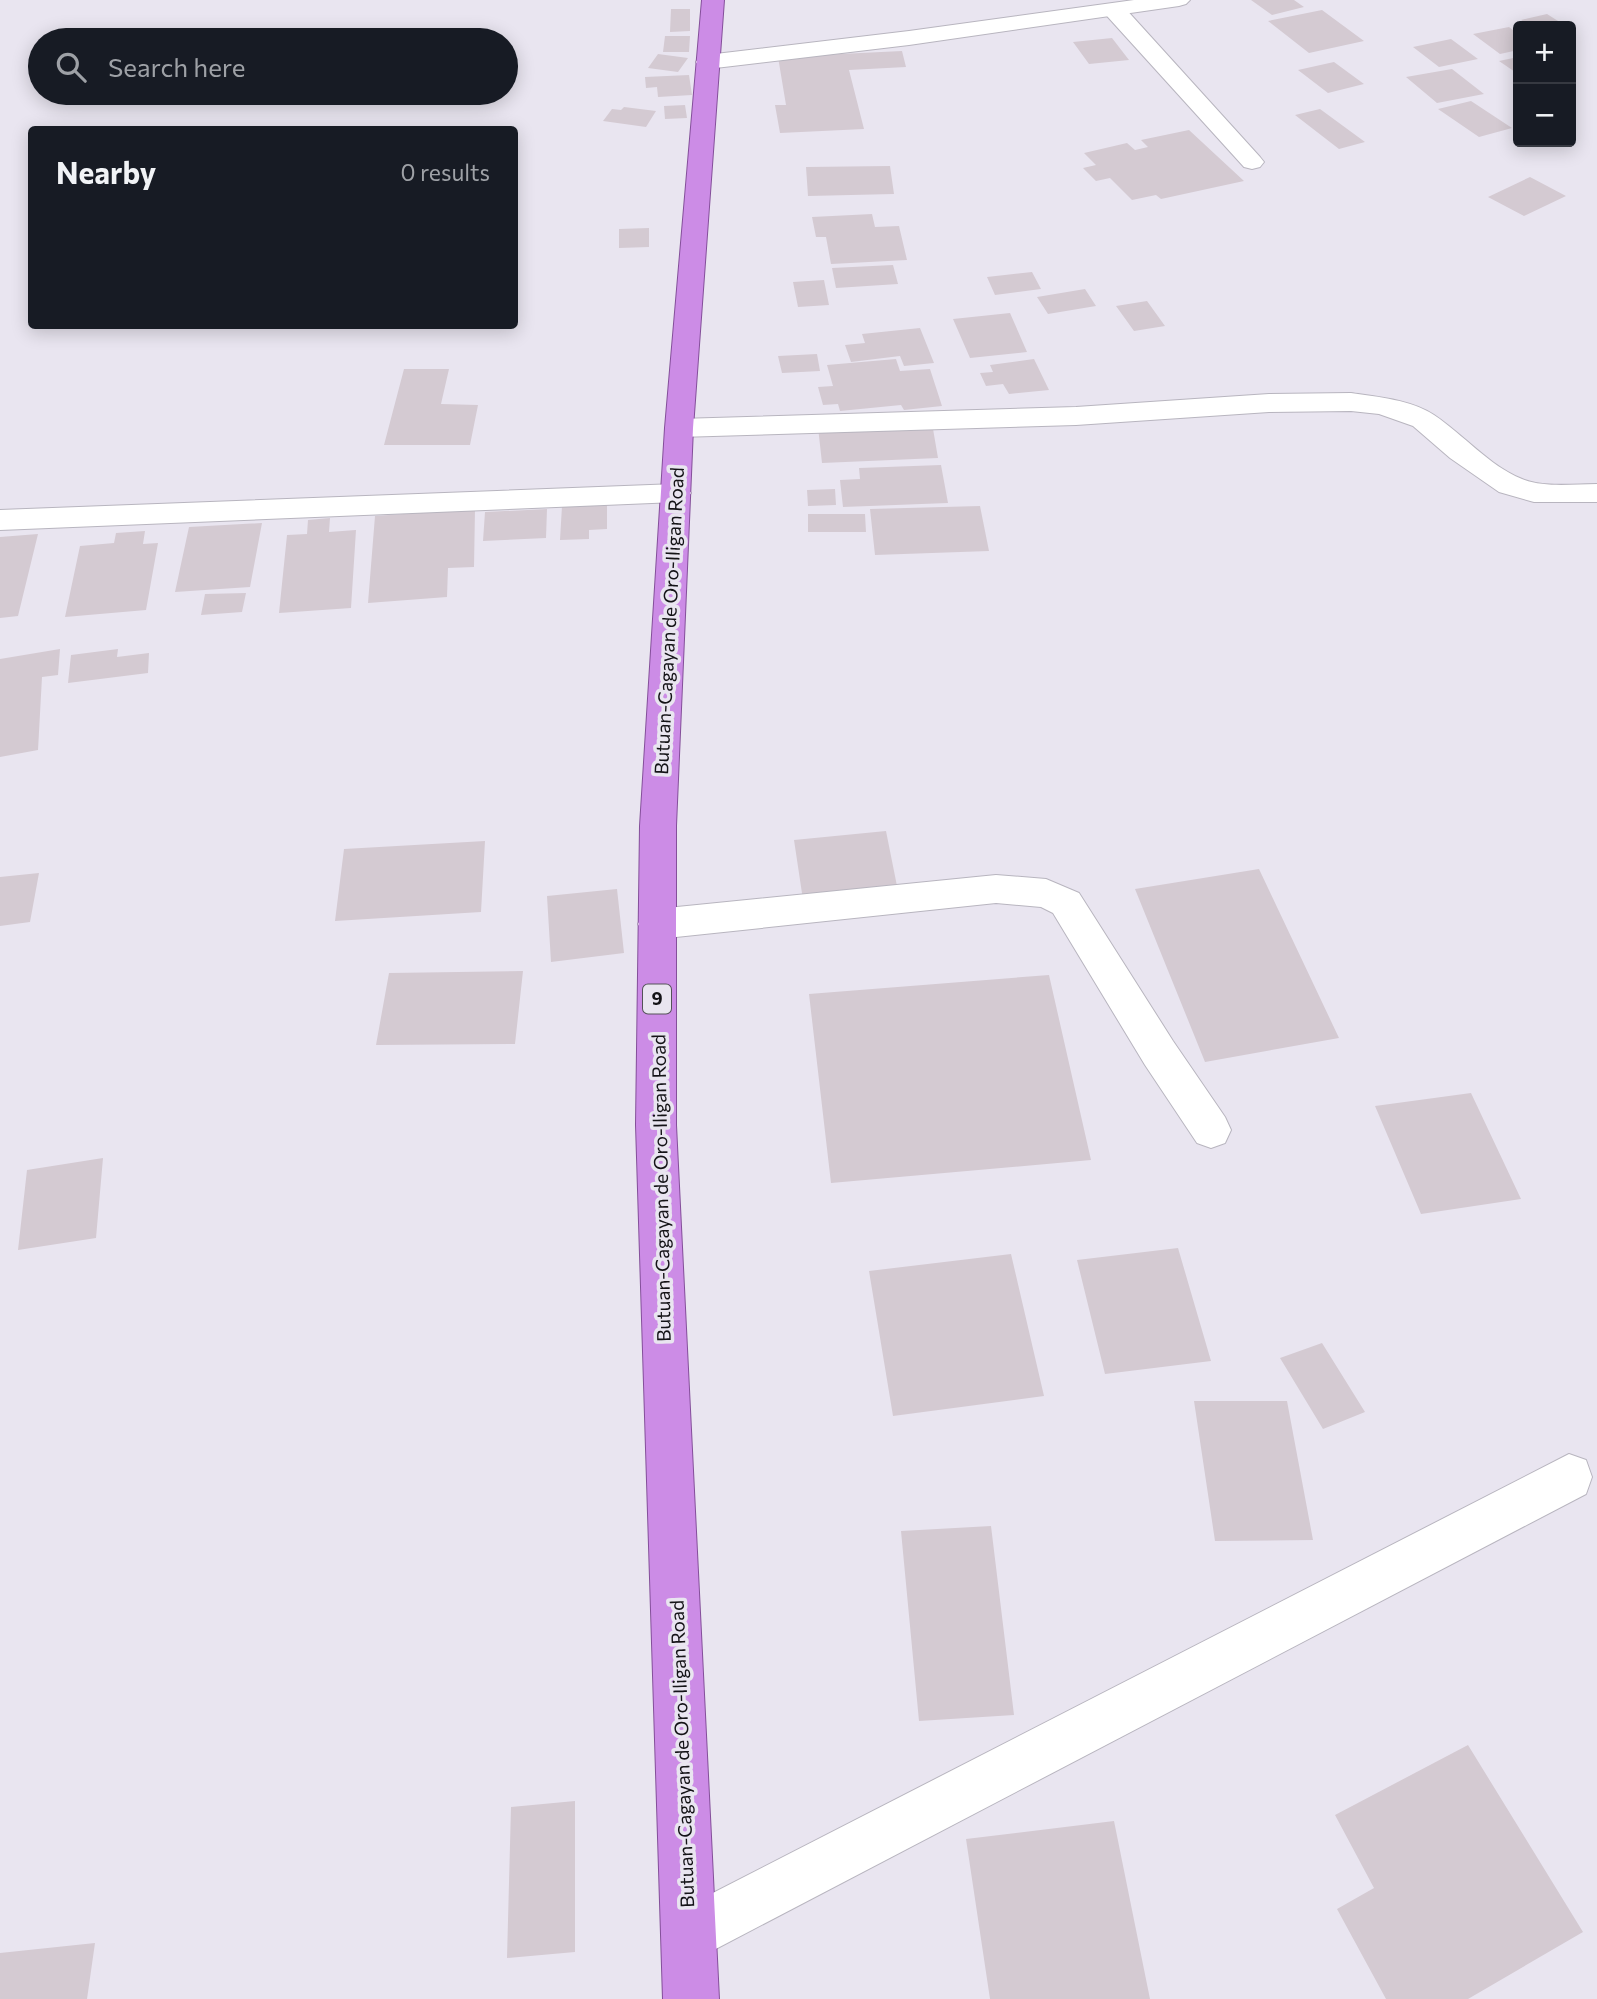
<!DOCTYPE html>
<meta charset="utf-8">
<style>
body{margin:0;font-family:Commissioner,sans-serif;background:#20242c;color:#f1f3f6}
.controls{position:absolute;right:21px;top:21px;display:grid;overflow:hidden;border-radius:7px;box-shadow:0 4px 18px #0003}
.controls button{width:63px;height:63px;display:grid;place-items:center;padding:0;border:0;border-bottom:2px solid #363941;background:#171b24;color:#f1f3f6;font:35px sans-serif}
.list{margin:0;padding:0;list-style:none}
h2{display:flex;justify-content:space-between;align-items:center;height:91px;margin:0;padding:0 28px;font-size:30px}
h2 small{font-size:23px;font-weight:400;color:#9ea1a6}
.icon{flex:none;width:38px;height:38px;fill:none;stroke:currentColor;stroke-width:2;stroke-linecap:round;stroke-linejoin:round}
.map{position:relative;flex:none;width:1597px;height:1999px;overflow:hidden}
.search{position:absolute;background:#171b24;box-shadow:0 4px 18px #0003;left:28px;top:28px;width:490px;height:77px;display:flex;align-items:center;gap:18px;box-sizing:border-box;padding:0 24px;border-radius:38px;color:#9ea1a6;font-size:26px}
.panel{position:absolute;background:#171b24;box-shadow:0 4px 18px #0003;left:28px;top:126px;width:490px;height:203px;border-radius:7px}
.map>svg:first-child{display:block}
.building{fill:#d4cad2}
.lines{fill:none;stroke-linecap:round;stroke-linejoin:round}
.minor-casing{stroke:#b8b5bf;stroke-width:2}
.tertiary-casing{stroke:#b8b5bf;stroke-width:2}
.trunk-casing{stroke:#844f9a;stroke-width:2}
.minor{fill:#fff;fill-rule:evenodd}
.tertiary{fill:#fff;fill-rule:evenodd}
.trunk{fill:#cc8ce6;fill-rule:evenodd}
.labels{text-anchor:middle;stroke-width:7;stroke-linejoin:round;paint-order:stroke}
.shield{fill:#e9e5f0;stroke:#545258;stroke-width:2}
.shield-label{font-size:18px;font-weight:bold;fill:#141317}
.street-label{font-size:19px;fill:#141317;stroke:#e9e5f0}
</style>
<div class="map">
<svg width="1597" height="1999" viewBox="0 0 1597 1999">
<rect width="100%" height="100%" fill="#e9e5f0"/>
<path class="building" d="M1251 0H1294L1304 7 1272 15Z
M671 9H690V31L670 32Z
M1322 10 1364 41 1309 53 1268 21Z
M1547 14 1566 26H1531L1521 20Z
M1509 27 1518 34V50L1500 54 1473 34Z
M665 36H690L689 52H663Z
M1112 38 1129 60 1089 64 1073 42Z
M1451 39 1478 59 1439 67 1413 47Z
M902 51 906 67 849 70 864 129 780 133 775 105H786L778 57Z
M658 54 688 58 678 72 648 68Z
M1518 57V74L1499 61Z
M1334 62 1364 84 1328 93 1298 70Z
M1452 69 1484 94 1437 103 1406 77Z
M689 75 692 95 658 97 657 87 646 88 645 77Z
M1471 101 1512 128 1479 137 1438 109Z
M685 105 687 118 665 119 664 106Z
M624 107 656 111 646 127 603 121 612 109 621 110Z
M1320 109 1365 142 1339 149 1295 115Z
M1189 130 1244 181 1161 199 1156 195 1132 200 1110 178 1096 181 1083 168 1096 165 1084 153 1127 143 1135 150 1148 147 1141 140Z
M890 166 894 194 808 196 806 167Z
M1530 177 1566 196 1524 216 1488 197Z
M872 214 875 227 899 226 907 260 831 264 826 237H816L812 217Z
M649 228V247L619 248V229Z
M893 265 898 284 836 288 832 268Z
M1032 272 1041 289 995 295 987 277Z
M824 280 829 305 798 307 793 282Z
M1085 289 1096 306 1048 314 1037 297Z
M1147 301 1165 326 1134 331 1116 306Z
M1010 313 1027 352 970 358 953 319Z
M920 328 934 363 904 366 900 356 851 362 845 345 865 343 862 334Z
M817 354 820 371 782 373 778 356Z
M896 359 900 371 930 369 942 406 904 410 901 405 840 411 838 404 823 405 818 387 833 386 827 365Z
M1034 359 1049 390 1009 394 1003 384 986 386 980 373 993 372 990 365Z
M404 369H449L441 404 478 405 470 445H384Z
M932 423 938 458 822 463 818 427Z
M941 465 948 503 843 507 840 480 860 479 859 468Z
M835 489 836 505 808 506 807 490Z
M607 505V529L589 530V539L560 540 562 506Z
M980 506 989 551 875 555 870 509Z
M475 509 474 567 448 568 447 597 368 603 375 516Z
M547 509 546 538 483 541 485 512Z
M808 514H865L866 532H808Z
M330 518 329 532 356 530 351 608 279 613 287 535 307 534 308 520Z
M262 523 250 587 175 592 189 527Z
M145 531 143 544 158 543 146 610 65 617 80 546 114 543 116 533Z
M38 534 18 616 0 618V537Z
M246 593 242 612 201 615 205 594Z
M60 649 58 675 42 677 38 750 0 757V659Z
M118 649 117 657 149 653 148 673 68 683 71 655Z
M886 831 898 891 803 900 794 840Z
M485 841 481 912 335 921 344 849Z
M1259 869 1339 1038 1205 1062 1135 889Z
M39 873 30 922 0 926V877Z
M617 889 624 953 551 962 547 896Z
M523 971 515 1044 376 1045 389 973Z
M1049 975 1091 1160 831 1183 809 994Z
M1471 1093 1521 1199 1421 1214 1375 1106Z
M103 1158 96 1238 18 1250 27 1170Z
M1178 1248 1211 1361 1105 1374 1077 1260Z
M1011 1254 1044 1396 893 1416 869 1271Z
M1322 1343 1365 1412 1323 1429 1280 1358Z
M1194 1401H1287L1313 1540 1215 1541Z
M991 1526 1014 1715 919 1721 901 1531Z
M1468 1745 1583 1932 1468 1999H1386L1337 1909 1374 1888 1335 1815Z
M575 1801V1952L507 1958 511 1807Z
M1114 1821 1150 1999H990L966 1839Z
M95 1943 87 1999H0V1953Z"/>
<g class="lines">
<defs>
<path id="minor" d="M1115 5 1123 6 1260 157 1264 162 1260 167 1252 169 1244 167 1107 16 1104 11 1107 6Z
M1351 393C1378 397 1412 400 1434 415 1464 435 1488 465 1522 479 1544 488 1573 484 1597 484V502H1534L1499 492 1450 458 1413 426 1379 414 1351 411 1269 412 1076 425 679 437 669 434 665 428 669 422 679 419 1076 407 1269 394Z
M996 875 1046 879 1079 893 1173 1041 1225 1117 1231 1130 1225 1143 1211 1148 1197 1143 1145 1065 1053 913 1041 907 996 903 657 939 644 935 638 924 644 913 657 909Z
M1569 1454 1586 1460 1592 1477 1586 1494 708 1953 689 1961 670 1953 662 1934 670 1915Z"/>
<path id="tertiary" d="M1134 0H1190L1186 4 1179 6 909 45 707 69 699 67 696 62 699 57 707 55 909 31Z
M676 484 686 486 691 493 686 500 676 502 0 530V510Z"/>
<path id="trunk" d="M702 0H724L693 428 676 826V1125L719 1999H663L636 1125 640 826 665 428Z"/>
</defs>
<use href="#minor" class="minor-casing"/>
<use href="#tertiary" class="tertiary-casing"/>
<use href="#trunk" class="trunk-casing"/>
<use href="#minor" class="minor"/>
<use href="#tertiary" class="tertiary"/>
<use href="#trunk" class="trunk"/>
</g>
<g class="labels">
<rect class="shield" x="643" y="984.5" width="28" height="29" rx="5"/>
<g class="shield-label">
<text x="657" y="1005">9</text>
</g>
<g class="street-label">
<text transform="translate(669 621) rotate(-87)" y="7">Butuan-Cagayan de Oro-Iligan Road</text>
<text transform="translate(661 1188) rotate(-91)" y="7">Butuan-Cagayan de Oro-Iligan Road</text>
<text transform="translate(682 1754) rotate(-92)" y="7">Butuan-Cagayan de Oro-Iligan Road</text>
</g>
</g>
</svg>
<div class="controls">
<button>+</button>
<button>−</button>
</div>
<div class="search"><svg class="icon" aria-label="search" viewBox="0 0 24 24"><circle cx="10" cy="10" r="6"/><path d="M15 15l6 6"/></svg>Search here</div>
<section class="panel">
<h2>Nearby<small>0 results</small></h2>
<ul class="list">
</ul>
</section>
</div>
